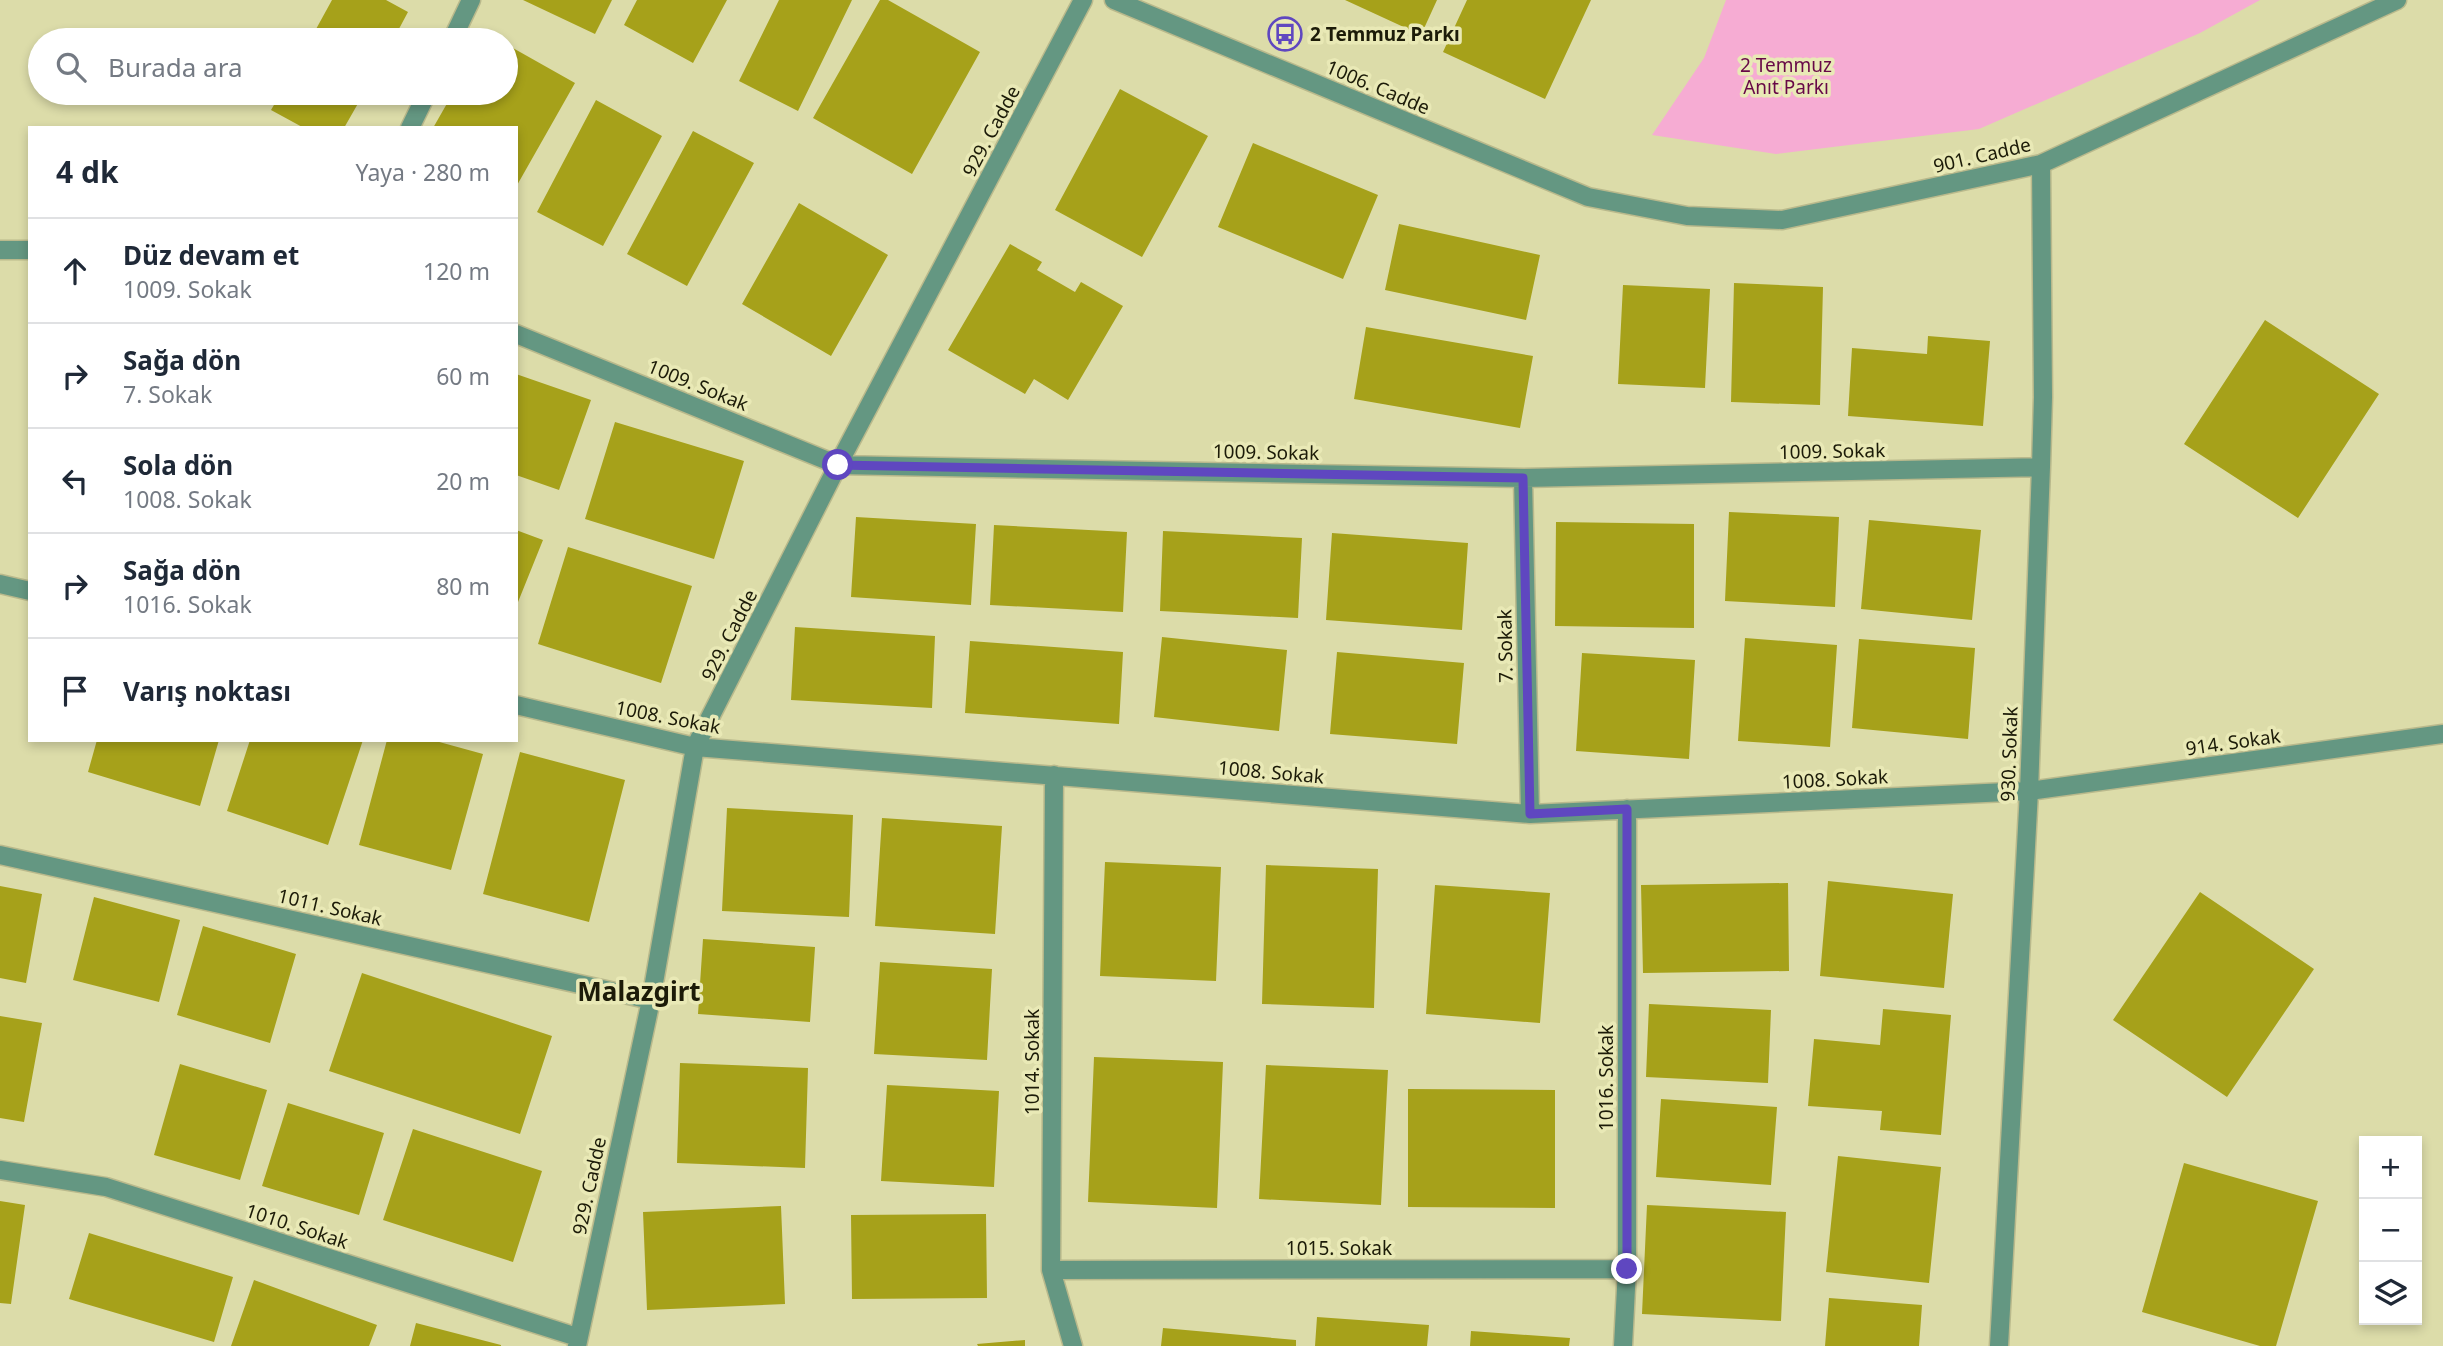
<!DOCTYPE html>
<html lang="tr">
<meta charset="utf-8">
<style>
body{margin:0;font-family:"Noto Sans",sans-serif;background:#f2f2f3;color:#1f2937}
.controls{position:absolute;right:21px;bottom:21px;display:grid;overflow:hidden;border-radius:0px;box-shadow:0 4px 10px #0003}
.controls button{width:63px;height:63px;display:grid;place-items:center;padding:0;border:0;border-bottom:2px solid #e0e1e3;background:#fff;color:#1f2937;font:35px sans-serif}
.stop{position:absolute;width:21px;height:21px;margin:-16px;border:5px solid #5f47c0;border-radius:50%;background:#fff}
.stop.end{background:#5f47c0;border-color:#fff;box-shadow:0 2px 7px #0008}
.list{margin:0;padding:0;list-style:none}
h2{display:flex;justify-content:space-between;align-items:center;height:91px;margin:0;padding:0 28px;font-size:30px}
h2 small{font-size:23px;font-weight:400;color:#747a83}
.list li{display:grid;grid-template-columns:46px 1fr auto;gap:21px;align-items:center;box-sizing:border-box;height:105px;padding:0 28px;border-top:2px solid #e0e1e3}
.list b{display:block;font-size:26px;white-space:nowrap}
.list p{margin:0;font-size:23px;white-space:nowrap;color:#747a83}
.list em{font-size:23px;font-style:normal;color:#747a83}
.icon{flex:none;width:38px;height:38px;fill:none;stroke:currentColor;stroke-width:2;stroke-linecap:round;stroke-linejoin:round}
.map{position:relative;flex:none;width:2443px;height:1346px;overflow:hidden}
.search{position:absolute;background:#fff;box-shadow:0 4px 10px #0003;left:28px;top:28px;width:490px;height:77px;display:flex;align-items:center;gap:18px;box-sizing:border-box;padding:0 24px;border-radius:38px;color:#747a83;font-size:26px}
.panel{position:absolute;background:#fff;box-shadow:0 4px 10px #0003;left:28px;top:126px;width:490px;height:616px;border-radius:0px}
.map>svg:first-child{display:block}
.green{fill:#f6acd3}
.building{fill:#a6a11a}
.lines{fill:none;stroke-linecap:round;stroke-linejoin:round}
.minor-casing{stroke:#b9b98c;stroke-width:21}
.minor{stroke:#649782;stroke-width:18}
.route{stroke:#5f47c0;stroke-width:9}
.labels{text-anchor:middle;stroke-width:7;stroke-linejoin:round;paint-order:stroke}
.poi-label{font-size:19px;font-weight:bold;fill:#1c1b08;stroke:#e9e9b6;text-anchor:start}
.park-label{font-size:19px;fill:#670847;stroke:#e9e9b6}
.street-label{font-size:19px;fill:#1c1b08;stroke:#e9e9b6}
.district-label{font-size:26px;font-weight:bold;fill:#1c1b08;stroke:#e9e9b6}
</style>
<div class="map">
<svg width="2443" height="1346" viewBox="0 0 2443 1346">
<rect width="100%" height="100%" fill="#dcdca9"/>
<path class="green" d="M1726 0H2260L2200 33 1979 129 1776 154 1652 135 1704 58Z"/>
<path class="building" d="M332 0H386L408 12 393 40H310Z
M523 0H612L595 34Z
M637 0H727L693 63 624 25Z
M779 0H852L798 111 739 81Z
M880 0H888L980 52 912 174 813 118Z
M1345 0H1437L1421 35Z
M1467 0H1591L1545 99 1443 52Z
M506 44 575 83 516 187V128H433L453 93H506Z
M1120 89 1208 136 1142 257 1055 210Z
M281 93H364L344 128H304L271 110Z
M596 100 662 136 603 246 537 212Z
M693 131 754 163 687 286 627 254Z
M1253 143 1378 195 1343 279 1218 227Z
M799 203 888 255 831 356 742 304Z
M1399 224 1540 255 1526 320 1385 290Z
M1010 244 1042 262 1037 270 1075 292 1081 282 1123 306 1068 400 1034 379 1025 394 948 350Z
M1734 283 1823 287 1820 405 1731 402Z
M1623 285 1710 289 1705 388 1618 384Z
M2265 320 2379 394 2298 518 2184 444Z
M1366 327 1533 356 1520 428 1354 399Z
M1928 336 1990 341 1983 426 1848 416 1852 348 1927 354Z
M516 374 591 400 559 490 516 475Z
M615 422 744 461 714 559 585 519Z
M1729 512 1839 517 1835 607 1725 601Z
M856 517 976 524 971 605 851 597Z
M1869 520 1981 530 1972 620 1861 609Z
M1556 522 1694 524V628L1555 626Z
M994 525 1127 532 1123 612 990 605Z
M516 530 543 540 516 607Z
M1163 531 1302 538 1298 618 1160 611Z
M1332 533 1468 543 1462 630 1326 620Z
M568 547 692 586 661 683 538 644Z
M795 627 935 636 932 708 791 700Z
M1162 637 1287 650 1279 731 1154 717Z
M1745 638 1837 645 1830 747 1738 741Z
M1859 639 1975 648 1968 739 1852 728Z
M970 641 1123 652 1119 724 965 713Z
M1337 652 1464 663 1457 744 1330 734Z
M1582 653 1695 660 1689 759 1576 751Z
M97 740H219L200 806 88 772Z
M250 740H363L328 845 227 811Z
M387 740H432L483 754 451 870 359 845Z
M520 752 625 780 589 922 483 894Z
M727 808 853 815 849 917 722 911Z
M882 818 1002 826 995 934 875 926Z
M1105 862 1221 867 1216 981 1100 976Z
M1266 865 1378 869 1374 1008 1262 1004Z
M1828 881 1953 894 1944 988 1820 976Z
M1788 883 1789 971 1643 973 1641 885Z
M1435 885 1550 893 1540 1023 1426 1014Z
M0 886 42 894 26 983 0 978Z
M2200 892 2314 969 2227 1097 2113 1020Z
M94 897 180 920 159 1002 73 980Z
M203 926 296 954 270 1043 177 1015Z
M703 939 815 947 810 1022 698 1014Z
M880 962 992 969 987 1060 874 1054Z
M362 973 552 1036 520 1134 329 1071Z
M1649 1004 1771 1010 1768 1083 1646 1077Z
M1883 1009 1951 1015 1941 1135 1880 1130 1882 1111 1808 1106 1814 1039 1880 1045Z
M0 1016 42 1023 24 1122 0 1118Z
M1094 1057 1223 1062 1217 1208 1088 1202Z
M680 1063 808 1068 805 1168 677 1163Z
M180 1064 267 1090 240 1180 154 1155Z
M1266 1065 1388 1070 1381 1205 1259 1199Z
M887 1085 999 1091 994 1187 881 1181Z
M1408 1089 1555 1090V1208L1408 1207Z
M1661 1099 1777 1107 1771 1185 1656 1177Z
M288 1103 384 1133 359 1215 262 1186Z
M413 1129 542 1171 513 1262 383 1220Z
M1838 1156 1941 1167 1929 1283 1826 1272Z
M2184 1163 2318 1201 2276 1346H2260L2142 1312Z
M0 1201 25 1205 11 1304 0 1303Z
M1647 1205 1786 1212 1781 1321 1642 1314Z
M781 1206 785 1304 647 1310 643 1212Z
M986 1214 987 1298 852 1299 851 1215Z
M89 1233 233 1277 214 1342 69 1299Z
M254 1280 377 1325 369 1346H231Z
M1829 1298 1922 1305 1919 1346H1825Z
M1317 1317 1429 1325 1427 1346H1315Z
M416 1323 501 1345V1346H410Z
M1163 1328 1296 1340V1346H1161Z
M1471 1331 1570 1338 1569 1346H1470Z
M1025 1340V1346H978L977 1344Z"/>
<g class="lines">
<defs>
<path id="minor" d="M1114 0 1588 197 1687 216 1782 220 2041 164 2397 0
M452 40 471 0
M410 128 427 93
M0 250H30
M516 334 838 465 1523 478 2041 467
M1523 478 1530 814
M0 584 30 591
M516 705 695 747 1530 814 2029 791 2443 734
M1054 775 1051 1270 1073 1346
M0 855 651 1000
M0 1170 106 1187 577 1337
M1051 1270 1627 1269
M577 1346 651 1000 695 747 838 465 1083 0
M1623 1346 1627 1269V809
M1999 1346 2029 791 2041 467 2043 397 2041 164"/>
</defs>
<use href="#minor" class="minor-casing"/>
<use href="#minor" class="minor"/>
</g>
<g class="lines">
<path class="route" d="M838 465 1523 478 1530 814 1627 809V1269"/>
</g>
<defs>
<symbol id="bus-ring" viewBox="-11 -11 22 22"><circle r="9.5" fill="#e9e9b6" stroke="#5f47c0" stroke-width="1.5"/><path d="M-5-6H5V4H4V6H2V4H-2V6H-4V4H-5ZM-3.5-4V0h7V-4ZM-3.5 1.2v1.5H-2V1.2ZM2 1.2v1.5H3.5V1.2Z" fill="#5f47c0"/></symbol>
</defs>
<g fill-rule="evenodd">
<use href="#bus-ring" x="1266" y="15" width="38" height="38"/>
</g>
<g class="labels">
<g class="poi-label">
<text x="1310" y="41">2 Temmuz Parkı</text>
</g>
<g class="park-label">
<text x="1786" y="72">2 Temmuz<tspan x="1786" dy="22">Anıt Parkı</tspan></text>
</g>
<g class="street-label">
<text transform="translate(1378 87) rotate(23)" y="7">1006. Cadde</text>
<text transform="translate(991 131) rotate(-62)" y="7">929. Cadde</text>
<text transform="translate(1982 155) rotate(-13)" y="7">901. Cadde</text>
<text transform="translate(698 385) rotate(22)" y="7">1009. Sokak</text>
<text transform="translate(1832 451) rotate(-1)" y="7">1009. Sokak</text>
<text transform="translate(1266 452) rotate(1)" y="7">1009. Sokak</text>
<text transform="translate(729 635) rotate(-63)" y="7">929. Cadde</text>
<text transform="translate(1505 646) rotate(-91)" y="7">7. Sokak</text>
<text transform="translate(668 717) rotate(11)" y="7">1008. Sokak</text>
<text transform="translate(2233 742) rotate(-8)" y="7">914. Sokak</text>
<text transform="translate(2009 754) rotate(-88)" y="7">930. Sokak</text>
<text transform="translate(1271 772) rotate(5)" y="7">1008. Sokak</text>
<text transform="translate(1835 779) rotate(-3)" y="7">1008. Sokak</text>
<text transform="translate(330 907) rotate(13)" y="7">1011. Sokak</text>
<text transform="translate(1032 1062) rotate(-90)" y="7">1014. Sokak</text>
<text transform="translate(1606 1078) rotate(-90)" y="7">1016. Sokak</text>
<text transform="translate(589 1186) rotate(-78)" y="7">929. Cadde</text>
<text transform="translate(297 1226) rotate(18)" y="7">1010. Sokak</text>
<text x="1339" y="1255">1015. Sokak</text>
</g>
<g class="district-label">
<text x="639" y="1001">Malazgirt</text>
</g>
</g>
</svg>
<div class="controls">
<button>+</button>
<button>−</button>
<button><svg class="icon" aria-label="layers" viewBox="0 0 24 24"><path d="M12 4l9 5-9 5-9-5zM3 14l9 5 9-5"/></svg></button>
</div>
<div class="stop" style="left:838px;top:465px"></div>
<div class="stop end" style="left:1627px;top:1269px"></div>
<div class="search"><svg class="icon" aria-label="search" viewBox="0 0 24 24"><circle cx="10" cy="10" r="6"/><path d="M15 15l6 6"/></svg>Burada ara</div>
<section class="panel">
<h2>4 dk<small>Yaya · 280 m</small></h2>
<ul class="list">
<li><svg class="icon" aria-label="ahead" viewBox="0 0 24 24"><path d="M12 20V5M6 11l6-6 6 6"/></svg><div><b>Düz devam et</b><p>1009. Sokak</p></div><em>120 m</em></li>
<li><svg class="icon" aria-label="right" viewBox="0 0 24 24"><path d="M7 20v-9h11M14 6l5 5-5 5"/></svg><div><b>Sağa dön</b><p>7. Sokak</p></div><em>60 m</em></li>
<li><svg class="icon" aria-label="left" viewBox="0 0 24 24"><path d="M17 20v-9H6M10 6l-5 5 5 5"/></svg><div><b>Sola dön</b><p>1008. Sokak</p></div><em>20 m</em></li>
<li><svg class="icon" aria-label="right" viewBox="0 0 24 24"><path d="M7 20v-9h11M14 6l5 5-5 5"/></svg><div><b>Sağa dön</b><p>1016. Sokak</p></div><em>80 m</em></li>
<li><svg class="icon" aria-label="arrive" viewBox="0 0 24 24"><path d="M6 21V4h12l-3 4 3 4H6"/></svg><div><b>Varış noktası</b></div></li>
</ul>
</section>
</div>
